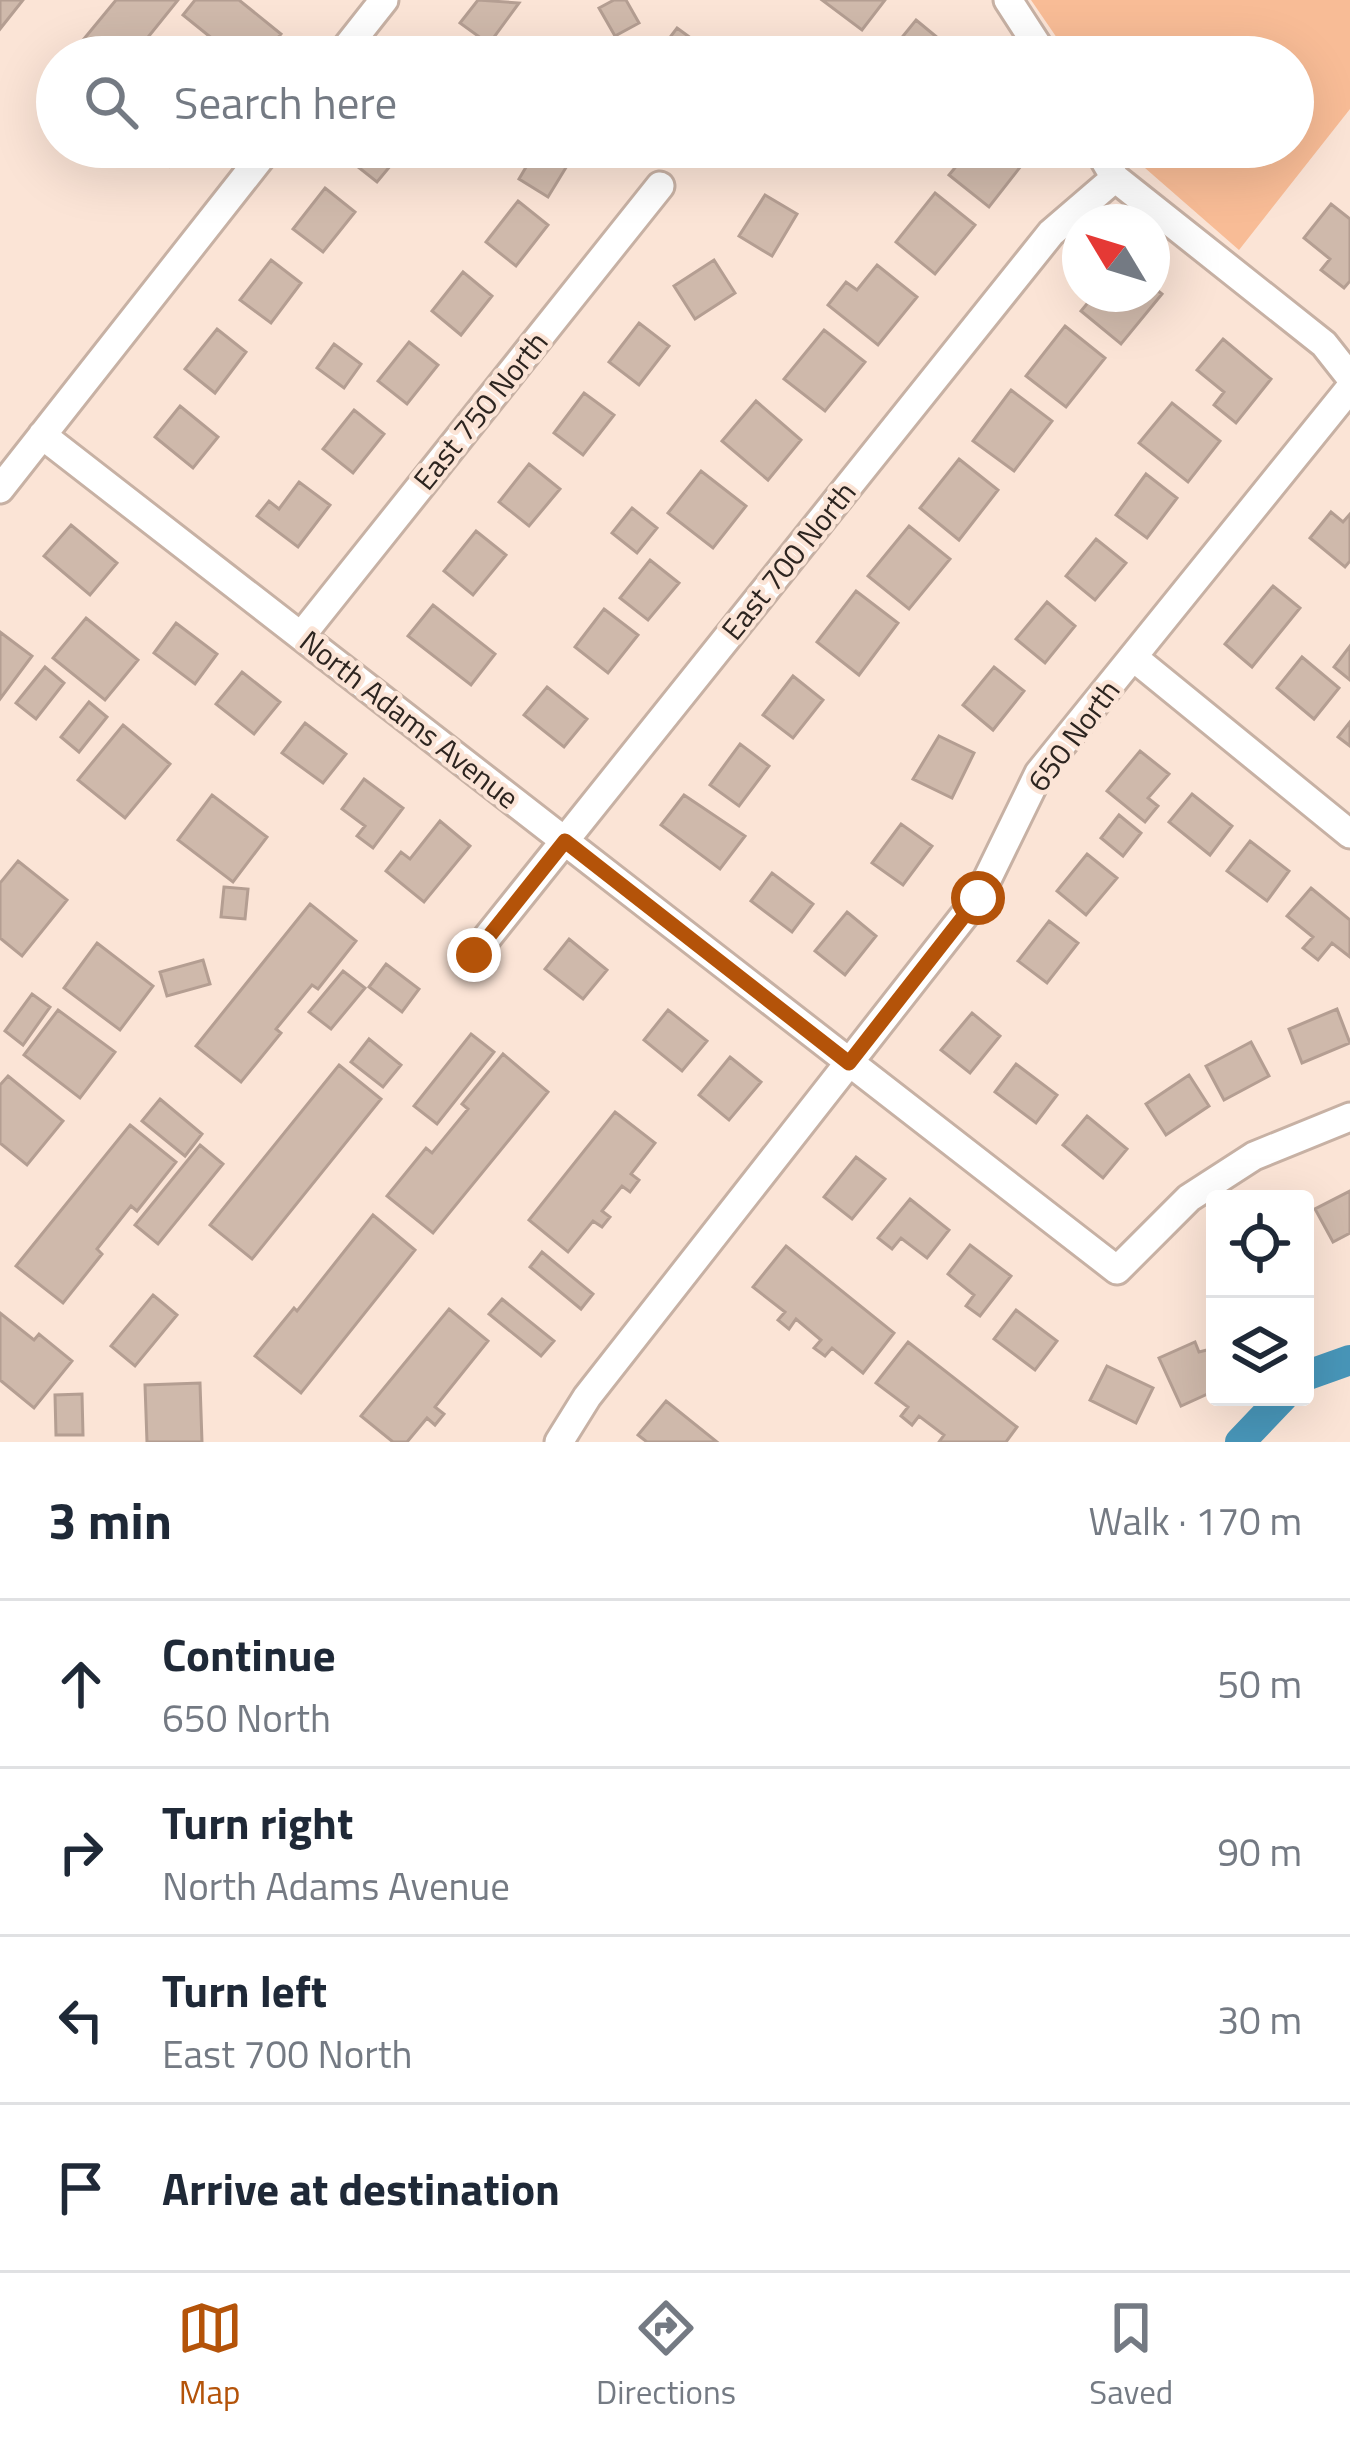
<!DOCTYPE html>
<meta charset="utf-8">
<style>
body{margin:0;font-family:"Titillium Web",sans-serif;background:#f6f6f7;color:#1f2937}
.controls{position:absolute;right:36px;bottom:36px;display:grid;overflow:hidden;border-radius:12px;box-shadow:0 12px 48px #0002}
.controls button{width:108px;height:108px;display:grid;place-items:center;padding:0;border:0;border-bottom:3px solid #e0e1e3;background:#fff;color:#1f2937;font:60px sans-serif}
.compass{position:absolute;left:1062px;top:204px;width:108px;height:108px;border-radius:50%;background:#fff;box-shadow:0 12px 48px #0002;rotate:308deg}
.stop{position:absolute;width:36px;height:36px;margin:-27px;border:9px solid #b45309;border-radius:50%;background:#fff}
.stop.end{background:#b45309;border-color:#fff;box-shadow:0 3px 12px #0008}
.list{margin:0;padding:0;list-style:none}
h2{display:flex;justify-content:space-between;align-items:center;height:156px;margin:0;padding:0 48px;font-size:51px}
h2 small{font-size:39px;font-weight:400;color:#747a83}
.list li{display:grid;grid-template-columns:78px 1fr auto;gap:36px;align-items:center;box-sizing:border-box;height:168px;padding:0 48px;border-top:3px solid #e0e1e3}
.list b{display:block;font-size:45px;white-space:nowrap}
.list p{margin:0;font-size:39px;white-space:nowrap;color:#747a83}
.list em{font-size:39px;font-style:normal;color:#747a83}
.icon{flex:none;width:66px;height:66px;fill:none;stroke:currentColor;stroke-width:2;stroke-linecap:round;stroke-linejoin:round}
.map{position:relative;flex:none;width:1350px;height:1442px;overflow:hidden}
.search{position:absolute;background:#fff;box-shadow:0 12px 48px #0002;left:36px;right:36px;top:36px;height:132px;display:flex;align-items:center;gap:30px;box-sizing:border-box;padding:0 42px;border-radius:66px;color:#747a83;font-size:45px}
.sheet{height:828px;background:#fff}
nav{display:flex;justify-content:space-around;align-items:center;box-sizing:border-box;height:168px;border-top:3px solid #e0e1e3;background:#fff;font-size:33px;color:#747a83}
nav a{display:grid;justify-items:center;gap:6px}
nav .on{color:#b45309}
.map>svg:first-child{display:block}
.green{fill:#f8bc96}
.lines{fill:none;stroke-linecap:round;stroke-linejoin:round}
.canal{stroke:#4896b9;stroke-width:30}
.building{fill:#cfb9ab;stroke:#b49e92;stroke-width:3}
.street-casing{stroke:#c7b1a4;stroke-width:33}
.street{stroke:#fff;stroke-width:27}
.route{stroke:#b45309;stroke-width:15}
.labels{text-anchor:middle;stroke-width:9;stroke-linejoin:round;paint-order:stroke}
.street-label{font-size:30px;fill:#2d2520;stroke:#fbe4d6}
</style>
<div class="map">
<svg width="1350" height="1442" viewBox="0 0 1350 1442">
<rect width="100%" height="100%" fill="#fbe4d6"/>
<path class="green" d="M1031 0H1350V109L1239 250 1145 168 1131 147H1293V57H1070Z"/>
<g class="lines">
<path class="canal" d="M1305 1376 1350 1360
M1240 1442 1283 1397"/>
</g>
<path class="building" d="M0 0H23L0 29Z
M116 0H178L132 57H69Z
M195 0H239L281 34 262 57H235L183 15Z
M478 0 519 3 489 44 460 23Z
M614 0H626L639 23 615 36 599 8Z
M822 0H885L862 30Z
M916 20 961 57H886Z
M677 28 717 57H655Z
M145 147H183L169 166Z
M358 147H406L377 182 348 159Z
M521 147H559L573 156 548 197 519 179 529 162 517 154Z
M972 147H1016L1028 157 989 207 949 175Z
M325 188 355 212 323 252 293 229Z
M935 193 975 225 935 274 896 242Z
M765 195 797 214 772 256 739 236Z
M518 201 548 225 516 266 486 242Z
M1331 204 1350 219V281L1344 288 1321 270 1330 259 1304 238Z
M271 260 301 283 271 323 240 300Z
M714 260 735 293 695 319 674 286Z
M877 265 917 297 878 345 828 305 846 282 857 290Z
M463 272 492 296 461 335 432 311Z
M1152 286 1162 294 1121 344 1081 311 1095 294H1152Z
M639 323 669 346 639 385 609 362Z
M1065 326 1105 358 1066 407 1026 376Z
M217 329 246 352 215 393 185 369Z
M824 330 865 362 825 411 784 379Z
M1223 339 1271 379 1236 423 1214 405 1224 392 1197 370Z
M409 342 438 365 407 404 378 381Z
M334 344 361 364 344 388 317 368Z
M1011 390 1052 421 1014 471 973 441Z
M584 393 614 415 583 455 554 433Z
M756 401 801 440 768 480 722 441Z
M1172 403 1220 441 1188 482 1139 443Z
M180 406 218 437 193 468 155 437Z
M354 410 384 434 353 473 323 449Z
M959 459 998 490 959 540 920 508Z
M529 464 560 489 529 526 499 502Z
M701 471 746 506 713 548 668 513Z
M1146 474 1177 498 1147 538 1116 515Z
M299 482 330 505 298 547 257 516 269 501 279 509Z
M632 508 657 528 637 553 612 533Z
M1331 512 1343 522 1350 514V561L1345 567 1310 538Z
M71 525 117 563 90 595 44 556Z
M909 526 950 559 909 609 868 576Z
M476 531 506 555 473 595 444 571Z
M1096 539 1126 563 1095 600 1066 576Z
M650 560 679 583 648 620 620 598Z
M1273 586 1300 608 1252 667 1225 644Z
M856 591 898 623 859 675 817 642Z
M1047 602 1075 626 1045 663 1016 639Z
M433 605 495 654 471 685 408 636Z
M604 609 638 635 608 673 575 647Z
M86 618 138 660 105 700 53 658Z
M176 623 217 654 195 684 154 653Z
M0 632 32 656 0 699Z
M1350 646V680L1334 667Z
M1302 657 1339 688 1314 719 1277 688Z
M45 667 64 683 36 719 16 703Z
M994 667 1024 691 993 730 963 705Z
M242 672 280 702 254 734 216 704Z
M793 676 823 700 793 738 763 715Z
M547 687 587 719 564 747 524 715Z
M89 702 107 717 79 752 61 737Z
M1350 722V746L1338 737Z
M305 723 346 754 323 783 282 753Z
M123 725 170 764 125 818 78 780Z
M939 736 974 753 952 798 913 779Z
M740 744 769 766 739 806 710 785Z
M1140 751 1169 774 1148 798 1158 806 1145 822 1107 791Z
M364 779 403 808 373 848 357 836 365 826 342 809Z
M1192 794 1232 826 1210 855 1169 822Z
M212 795 267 837 233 882 178 840Z
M684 795 745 836 720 869 661 825Z
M1119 815 1141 833 1123 856 1101 838Z
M440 821 470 846 424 902 386 871 401 852 410 859Z
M901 824 932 846 903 885 872 863Z
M1250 841 1289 871 1267 901 1227 871Z
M1087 854 1117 878 1086 915 1057 891Z
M18 861 67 900 22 956 0 938V883Z
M772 873 813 904 792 932 751 901Z
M224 887 248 889 245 919 221 917Z
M1311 888 1350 920V957L1332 943 1318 960 1303 948 1313 937 1287 916Z
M310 904 356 941 318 989 312 985 276 1029 281 1033 241 1082 196 1046Z
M847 912 876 936 845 975 815 951Z
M1049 921 1078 943 1047 983 1018 961Z
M569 939 607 970 583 999 545 969Z
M97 943 153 986 120 1030 64 988Z
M203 960 210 984 167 996 160 972Z
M386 964 419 989 402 1012 369 987Z
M343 971 365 988 331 1029 309 1012Z
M32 994 50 1007 23 1045 5 1031Z
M1337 1009 1350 1043 1302 1063 1289 1029Z
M58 1010 115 1052 80 1098 24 1055Z
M668 1010 707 1041 682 1071 644 1040Z
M972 1013 1000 1036 970 1073 941 1050Z
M471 1034 494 1052 437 1124 414 1106Z
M369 1039 401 1065 383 1087 351 1062Z
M1251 1042 1269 1076 1224 1100 1206 1066Z
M503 1054 548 1092 433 1233 387 1196 426 1148 432 1153 468 1109 462 1104Z
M730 1057 761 1082 729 1120 699 1095Z
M1016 1064 1057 1095 1036 1123 995 1092Z
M339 1065 381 1099 252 1259 210 1225Z
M1189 1075 1209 1106 1166 1135 1146 1104Z
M8 1076 63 1121 27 1165 0 1143V1085Z
M160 1099 202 1134 185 1156 142 1121Z
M615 1112 655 1143 631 1174 639 1180 630 1192 622 1186 602 1211 610 1217 602 1227 593 1221 568 1252 529 1220Z
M1087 1116 1127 1149 1103 1178 1063 1145Z
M130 1125 176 1162 137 1211 131 1206 97 1249 102 1254 63 1303 16 1266Z
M200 1145 223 1164 158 1244 135 1225Z
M856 1157 885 1179 852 1219 824 1197Z
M1350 1191V1233L1333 1242 1315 1209Z
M910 1199 949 1230 927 1258 901 1238 892 1249 878 1238Z
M373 1215 415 1250 301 1393 255 1356 294 1308 297 1311Z
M970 1245 1011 1276 980 1316 966 1306 974 1295 948 1274Z
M786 1246 894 1333 863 1373 832 1348 825 1356 814 1348 821 1340 796 1319 789 1329 778 1320 785 1312 753 1287Z
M542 1252 593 1294 581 1309 530 1267Z
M153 1295 177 1315 135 1366 111 1346Z
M502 1299 554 1341 541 1356 489 1314Z
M449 1309 488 1341 435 1407 444 1414 435 1425 427 1418 407 1442H393L361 1416Z
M1016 1310 1057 1341 1035 1370 994 1339Z
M0 1313 34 1340 39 1334 72 1361 34 1408 0 1380Z
M908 1342 1017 1427 1006 1442H939L944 1435 919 1416 912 1425 901 1416 908 1407 876 1383Z
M1195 1342 1199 1352 1215 1348V1378L1210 1381 1214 1391 1181 1406 1159 1358Z
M1107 1366 1153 1388 1136 1423 1090 1400Z
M200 1383 202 1442H147L145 1385Z
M82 1394 83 1435H56L55 1395Z
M666 1401 717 1442H647L638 1435Z"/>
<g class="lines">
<defs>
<path id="street" d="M1008 0 1045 57
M339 57 384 0
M1097 147 1115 178 1324 344 1350 377
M42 435 1117 1270 1189 1198 1254 1156 1350 1117
M0 489 269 147
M301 636 660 186
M1133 657 1350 834
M474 954 1051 233 1115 178
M559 1442 587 1397 978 898 1039 773 1350 388"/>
</defs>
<use href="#street" class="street-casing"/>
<use href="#street" class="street"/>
</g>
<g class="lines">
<path class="route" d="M474 955 565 841 849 1063 978 898"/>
</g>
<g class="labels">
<g class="street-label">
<text transform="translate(481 411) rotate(-51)" y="10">East 750 North</text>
<text transform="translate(789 561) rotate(-51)" y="10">East 700 North</text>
<text transform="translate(409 720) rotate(38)" y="10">North Adams Avenue</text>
<text transform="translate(1074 736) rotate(-53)" y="10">650 North</text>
</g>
</g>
</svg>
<div class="controls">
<button><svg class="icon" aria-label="locate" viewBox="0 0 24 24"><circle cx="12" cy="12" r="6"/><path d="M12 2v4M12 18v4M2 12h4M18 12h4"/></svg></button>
<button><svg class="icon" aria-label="layers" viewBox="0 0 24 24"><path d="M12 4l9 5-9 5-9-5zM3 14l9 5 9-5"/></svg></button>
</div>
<svg class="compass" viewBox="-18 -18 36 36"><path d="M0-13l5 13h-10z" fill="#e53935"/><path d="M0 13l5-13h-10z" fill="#747a83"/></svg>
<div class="stop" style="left:978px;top:898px"></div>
<div class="stop end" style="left:474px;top:955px"></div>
<div class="search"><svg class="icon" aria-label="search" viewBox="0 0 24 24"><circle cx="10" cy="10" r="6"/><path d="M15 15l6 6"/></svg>Search here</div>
</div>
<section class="sheet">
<h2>3 min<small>Walk · 170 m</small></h2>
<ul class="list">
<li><svg class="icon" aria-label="ahead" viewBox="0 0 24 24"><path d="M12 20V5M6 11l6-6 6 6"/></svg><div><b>Continue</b><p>650 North</p></div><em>50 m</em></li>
<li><svg class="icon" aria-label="right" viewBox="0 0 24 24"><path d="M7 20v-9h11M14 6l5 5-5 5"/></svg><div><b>Turn right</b><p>North Adams Avenue</p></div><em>90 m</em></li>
<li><svg class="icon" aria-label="left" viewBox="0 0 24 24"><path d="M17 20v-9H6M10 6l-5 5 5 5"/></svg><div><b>Turn left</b><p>East 700 North</p></div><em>30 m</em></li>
<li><svg class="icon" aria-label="arrive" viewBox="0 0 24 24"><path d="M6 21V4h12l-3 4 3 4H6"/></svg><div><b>Arrive at destination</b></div></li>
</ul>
</section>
<nav>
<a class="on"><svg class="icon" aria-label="map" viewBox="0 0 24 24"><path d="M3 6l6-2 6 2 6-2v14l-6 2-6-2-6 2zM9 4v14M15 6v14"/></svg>Map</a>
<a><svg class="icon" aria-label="directions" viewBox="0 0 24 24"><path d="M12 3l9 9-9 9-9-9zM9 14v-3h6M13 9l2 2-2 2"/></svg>Directions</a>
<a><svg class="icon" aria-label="saved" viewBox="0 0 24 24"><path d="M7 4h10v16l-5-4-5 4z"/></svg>Saved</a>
</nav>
